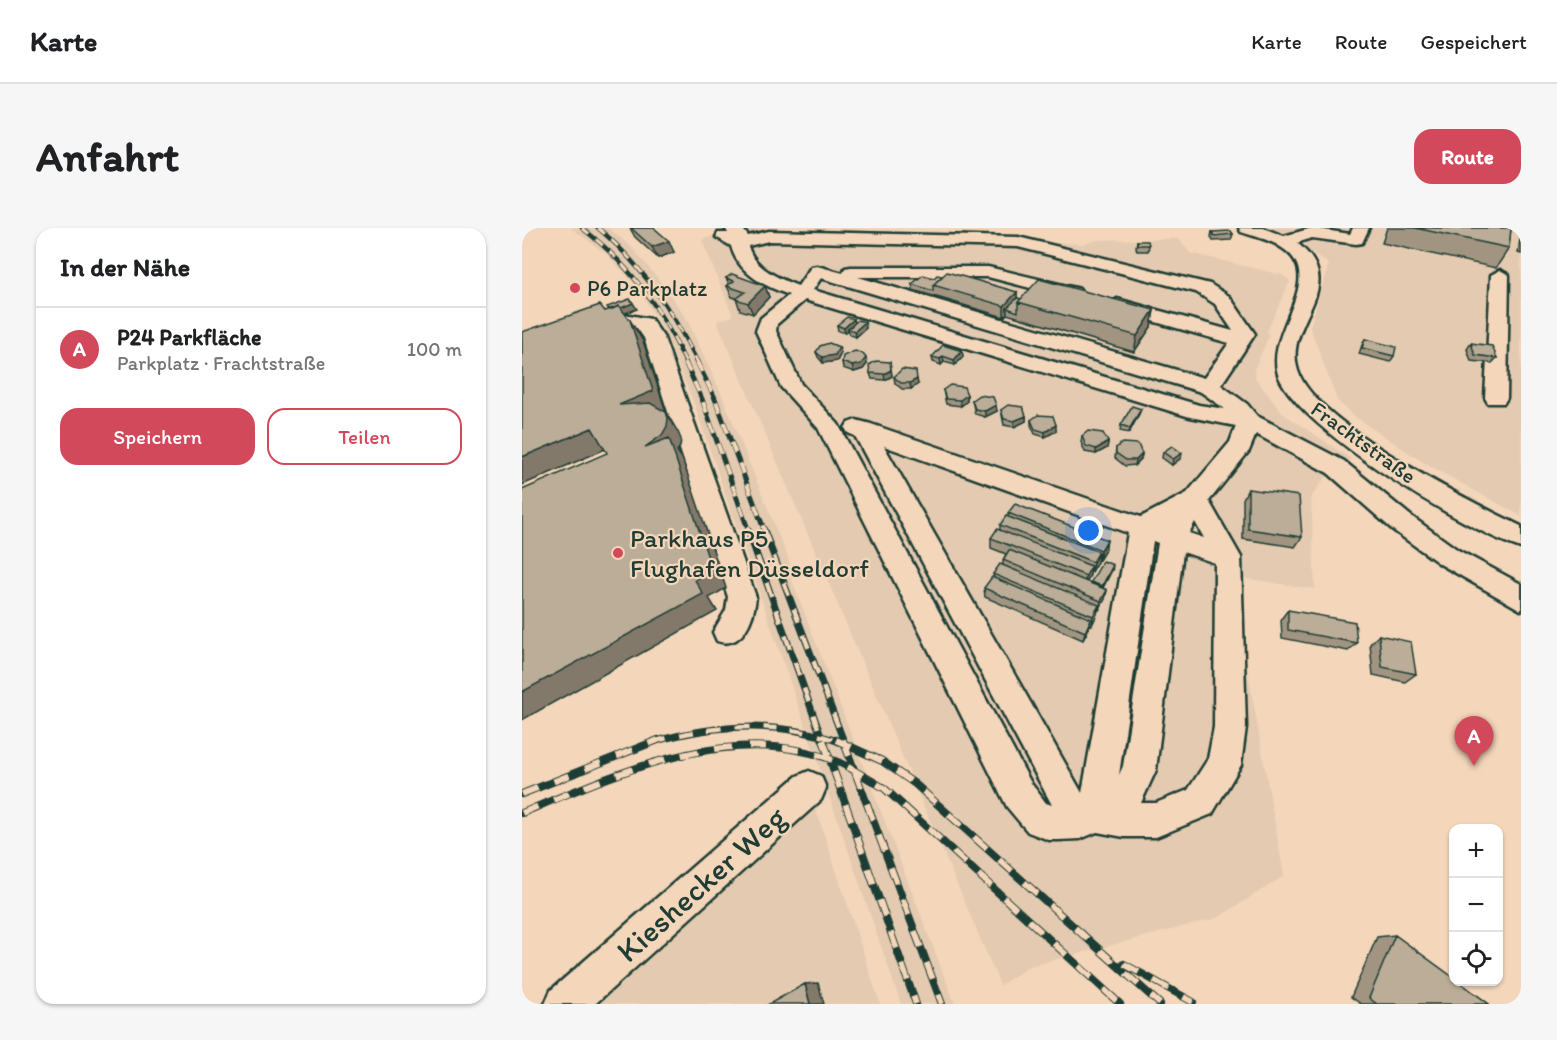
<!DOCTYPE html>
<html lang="de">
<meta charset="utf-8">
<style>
body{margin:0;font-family:Itim,sans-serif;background:#f6f6f6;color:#202124}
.controls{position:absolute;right:18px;bottom:18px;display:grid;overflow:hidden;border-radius:12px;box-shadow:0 2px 4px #0004}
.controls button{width:54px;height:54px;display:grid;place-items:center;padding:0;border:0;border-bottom:2px solid #e0e0e0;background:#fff;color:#202124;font:30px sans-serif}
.you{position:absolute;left:567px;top:303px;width:21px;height:21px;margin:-15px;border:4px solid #fff;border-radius:50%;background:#1a73e8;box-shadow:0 0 0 9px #1a73e833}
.badge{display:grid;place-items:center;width:39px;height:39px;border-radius:50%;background:#d1495b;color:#fff;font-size:20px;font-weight:700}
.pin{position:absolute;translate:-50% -50px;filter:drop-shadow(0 2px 3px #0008)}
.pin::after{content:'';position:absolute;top:32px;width:21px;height:18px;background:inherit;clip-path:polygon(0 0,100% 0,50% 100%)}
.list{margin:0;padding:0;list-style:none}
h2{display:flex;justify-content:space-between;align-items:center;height:78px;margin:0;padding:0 24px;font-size:26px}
h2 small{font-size:20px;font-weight:400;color:#757577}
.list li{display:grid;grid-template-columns:39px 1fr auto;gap:18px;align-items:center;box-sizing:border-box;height:84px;padding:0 24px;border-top:2px solid #e0e0e0}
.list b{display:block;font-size:22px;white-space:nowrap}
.list p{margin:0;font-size:20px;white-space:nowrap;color:#757577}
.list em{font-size:20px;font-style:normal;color:#757577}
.actions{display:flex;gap:12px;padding:18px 24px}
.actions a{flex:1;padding:14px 0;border:2px solid #d1495b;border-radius:18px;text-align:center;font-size:21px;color:#d1495b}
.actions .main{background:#d1495b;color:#fff}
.icon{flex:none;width:33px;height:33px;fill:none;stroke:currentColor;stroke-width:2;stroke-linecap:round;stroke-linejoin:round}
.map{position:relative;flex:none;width:999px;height:776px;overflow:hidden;border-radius:18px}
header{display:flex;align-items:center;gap:36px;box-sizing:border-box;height:84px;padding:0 30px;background:#fff;border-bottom:2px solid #e0e0e0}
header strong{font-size:28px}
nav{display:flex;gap:33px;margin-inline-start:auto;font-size:21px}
.intro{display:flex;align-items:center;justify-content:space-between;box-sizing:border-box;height:144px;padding:0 36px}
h1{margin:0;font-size:42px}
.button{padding:15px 27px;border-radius:18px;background:#d1495b;color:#fff;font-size:21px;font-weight:700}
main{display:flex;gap:36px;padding:0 36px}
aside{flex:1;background:#fff;border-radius:18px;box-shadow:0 2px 4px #0004}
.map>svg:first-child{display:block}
.built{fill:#e3cab0}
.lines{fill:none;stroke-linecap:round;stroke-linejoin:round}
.minor-casing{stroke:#1f3d34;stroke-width:5}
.minor{fill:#f4d6ba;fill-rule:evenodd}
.rail-far3-casing{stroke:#1f3d34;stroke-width:4.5}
.rail-far2-casing{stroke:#1f3d34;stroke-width:5}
.rail-far1-casing{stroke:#1f3d34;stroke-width:7}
.rail-casing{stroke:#1f3d34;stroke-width:8}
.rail-far3{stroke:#f4d6ba;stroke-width:3;stroke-dasharray:9;stroke-linecap:butt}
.rail-far2{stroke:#f4d6ba;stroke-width:4;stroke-dasharray:11;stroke-linecap:butt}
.rail-far1{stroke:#f4d6ba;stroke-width:4.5;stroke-dasharray:14;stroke-linecap:butt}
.rail{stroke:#f4d6ba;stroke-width:6;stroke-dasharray:17;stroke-linecap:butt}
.wall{fill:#a19582;stroke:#1f3d34;stroke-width:1.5}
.shaded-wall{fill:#83796a;stroke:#1f3d34;stroke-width:1.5}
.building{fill:#bbad97;stroke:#1f3d34;stroke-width:1.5}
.poi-dot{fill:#d1495b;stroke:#f4d6ba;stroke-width:2}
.labels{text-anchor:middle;stroke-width:4.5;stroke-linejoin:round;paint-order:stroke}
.far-poi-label{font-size:22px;fill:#1f3d34;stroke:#f4d6ba;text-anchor:start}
.far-street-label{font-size:22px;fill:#1f3d34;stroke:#f4d6ba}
.poi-label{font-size:26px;fill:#1f3d34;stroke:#f4d6ba;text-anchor:start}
.near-street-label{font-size:32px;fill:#1f3d34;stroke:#f4d6ba}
</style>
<header>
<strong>Karte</strong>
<nav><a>Karte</a><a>Route</a><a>Gespeichert</a></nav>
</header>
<div class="intro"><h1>Anfahrt</h1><a class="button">Route</a></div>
<main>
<aside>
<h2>In der Nähe<small></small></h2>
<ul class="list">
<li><span class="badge">A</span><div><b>P24 Parkfläche</b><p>Parkplatz · Frachtstraße</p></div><em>100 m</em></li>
</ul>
<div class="actions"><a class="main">Speichern</a><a>Teilen</a></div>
</aside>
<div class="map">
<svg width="999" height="776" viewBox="0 0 999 776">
<rect width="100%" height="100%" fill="#f4d6ba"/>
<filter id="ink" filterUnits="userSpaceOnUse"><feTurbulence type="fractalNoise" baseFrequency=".0167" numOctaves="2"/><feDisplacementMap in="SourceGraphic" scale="12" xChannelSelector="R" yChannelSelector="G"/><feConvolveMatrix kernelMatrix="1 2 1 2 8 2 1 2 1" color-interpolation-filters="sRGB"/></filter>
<g filter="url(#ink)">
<path class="built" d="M49 0H86L109 19 139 54 165 92 199 165 273 348 269 350 433 776H379L172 175 140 100 117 61 86 27Z
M214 0 435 4 497 9 538 15 560 16 576 12 657 11 668 25 760 47 768 53 745 103 747 108 732 141 734 151 760 185 829 231 802 251 789 269 793 361 720 350 718 399 762 648 695 690 508 738 478 757 195 93 211 88 180 12Z
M743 0H999V288L901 234 833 189 815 172 788 99 807 36 758 3Z
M293 579 358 776H77Z"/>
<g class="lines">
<defs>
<path id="minor" d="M203 0H220L226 8 247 3 496 9 688 56 707 68 733 106 699 157 725 176 735 188 822 233 889 288 936 322 999 356V382L918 336 871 302 806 245 734 206 727 223 687 273 719 329 724 499 719 537 690 586 634 609H602L575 604 558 611 537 612H527L506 604 485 579 296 200 259 159 234 103 239 90 267 67C242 58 216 45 209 18L194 9 196 5H206ZM247 13 496 19 674 64 693 76 711 103 595 71 586 77 588 81 707 115 682 150 336 49H466L551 71 558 69 560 65 558 61 466 39H329L323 40 321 45 295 38 289 39 276 58C256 50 232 40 226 18ZM299 50 679 164 703 181 677 177 291 62ZM283 72 668 189 714 198 708 214 665 265 619 289 349 196 334 192 326 195 323 200 326 205 333 208 530 577 524 575 509 555 316 196 279 156 254 103 255 96ZM362 218 606 305 560 565ZM673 294 682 310 667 305ZM631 313 636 315 601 538 597 547ZM661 324 693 335 692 499 686 531 666 562 634 575H619L634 542Z
M717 0H741L762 8 790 0 828 6 831 0H847L840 15 834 16 790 10 775 15C832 61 755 96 778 148 801 199 947 273 999 298V320C943 302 780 203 757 149 739 104 811 49 757 18 746 11 731 8 719 4Z
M978 42 987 47 985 170 982 175H966L963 170 969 47Z
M107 87 129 91 142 110 234 369C232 390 221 422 195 413L191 404 204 382 206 369 122 110 115 100 76 101 0 128V115C35 102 69 88 107 87Z
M287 543 299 548 304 560 299 572 73 776H23L29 762 275 548Z"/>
</defs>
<use href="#minor" class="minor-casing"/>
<use href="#minor" class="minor"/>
<defs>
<path id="rail-far3" d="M60 0C108 37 139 80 164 135
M76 0C121 38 150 83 176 135"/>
<path id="rail-far2" d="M163 134 180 171 227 304
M175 134 192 168 243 304"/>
<path id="rail-far1" d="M226 302 301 514
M242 302 322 514
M131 514C193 496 256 492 318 514"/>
<path id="rail" d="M301 512 394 776
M314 512 360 533 393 556 638 776
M321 512 420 776
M0 566 136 512
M0 585C96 545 214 490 318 535 333 542 348 552 362 560L598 776
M602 736 671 774"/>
</defs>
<use href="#rail-far3" class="rail-far3-casing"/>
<use href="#rail-far2" class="rail-far2-casing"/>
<use href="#rail-far1" class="rail-far1-casing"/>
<use href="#rail" class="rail-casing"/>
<use href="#rail-far3" class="rail-far3"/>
<use href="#rail-far2" class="rail-far2"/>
<use href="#rail-far1" class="rail-far1"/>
<use href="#rail" class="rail"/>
</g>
<path class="wall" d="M108 0H132L152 24 136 30 113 9Z
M865 0H989L987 20 974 40 860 15Z
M690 4 711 6 709 12 691 13 689 9Z
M999 4V26L996 25Z
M615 13 627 17 626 23H615L614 19Z
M204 50 243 58 247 69 231 86 218 82 214 70 210 69 205 58 207 56Z
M390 56 495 64V70L499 71 632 82 629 99 612 124 485 86 482 89 391 62Z
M332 91 333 95 344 100 334 109 328 107 326 102 323 105 316 103 315 97Z
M843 111 872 128 868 134 837 126 840 117Z
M949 115 975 130 970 135 949 133 945 121Z
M440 123 441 129 433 137 422 134 419 137 411 134 410 129Z
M294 124 319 125 315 133 301 135 296 129Z
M320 134 345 136 341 141 332 144 321 140Z
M368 134 370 148 363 152 350 151 348 145Z
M372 149 396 156 389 161H380L373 155Z
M421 162 445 167V173L439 178 424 176Z
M450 172 475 183 463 189 453 186Z
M619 181 617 186 607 205 598 203 599 197Z
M479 182 504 188V193L492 199 482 197Z
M509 192 534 203 523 209 513 206 509 197Z
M560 208 586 214 585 220 574 226 563 224 559 214Z
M594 220 620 226 619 231 613 237 603 238 593 230Z
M641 224 659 230 650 237 640 230Z
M726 261 780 309 773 319 721 311V271Z
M486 285 585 312 583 322 577 332 576 331 575 334 570 344H568V347L565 353 569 355V354L590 342 581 360 585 362 583 371 577 382 576 381 575 386 570 397 568 396 567 400 561 412 463 369 462 360 472 350 471 346 481 337V332L484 326 469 320V310L478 302V297L486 289Z
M766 382 835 415 826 423 760 410 759 391Z
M857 407 894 446 883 454 851 447 848 416Z
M873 707 967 776H839L829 769 855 709Z"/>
<path class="shaded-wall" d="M147 13 152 24 136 30 130 19Z
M243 58 247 69 231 86 226 75Z
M495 64V75L485 80V86L482 89V78Z
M111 75 115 81 92 89 89 83Z
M632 82 629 99 612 124 615 108Z
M332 91 333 96 326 101V102L323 105 322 100Z
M108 92 121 113 144 184 156 204 159 211 158 219 155 223 160 230 204 360 187 370 195 383 0 492V464L173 352 123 219 97 177Z
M343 94 344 100 334 109 333 103Z
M317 119 319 125 315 133 301 135 300 129Z
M440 123 441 129 433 137 432 132Z
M421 128 422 134 419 137 418 131Z
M344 130 345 136 341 141 332 144 330 138Z
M369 142 370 148 363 152 362 146Z
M395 151 396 156 389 161 388 155Z
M445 167V173L439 178 438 172Z
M474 177 475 183 463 189V183Z
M619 181 617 186 607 205 608 200Z
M504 188V193L492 199V193Z
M534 197V203L523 209V204Z
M70 200 86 220 0 257V229Z
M586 214 585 220 574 226V221Z
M660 225 659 230 650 237 651 231Z
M620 226 619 231 613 237 614 232Z
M585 312 583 322 577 332 579 322Z
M577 324 575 334 570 344 571 334Z
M591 337 590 342 579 363 580 358Z
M569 338 568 347 562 358 564 348Z
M585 362 583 371 577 382 579 373Z
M577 377 575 386 570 397 571 388Z
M569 391 567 400 561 412 563 404Z
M296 755 302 776H288L283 756Z"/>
<path class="building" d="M109 0H132L147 13 130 19Z
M893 0H989L987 20Z
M709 3 711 6 692 8 690 4Z
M615 13H626L627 17H616Z
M425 44 495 64 482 78 411 57Z
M210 46 243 58 226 75 214 71 223 64 205 58 212 53 204 50Z
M401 47 412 50 415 47 420 48 411 57V63L390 56Z
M517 51 632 82 615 108 496 74Z
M495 70 499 71 496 74V84L485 80Z
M108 71 111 75 99 80 97 78 88 82 85 79Z
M78 77 83 83 97 78 108 92 131 163 97 177 128 175 144 184 146 190 145 198 140 207 123 219 147 210 190 342 173 352 181 366 0 464V262L85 225 70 200 0 229V104Z
M325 89 332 91 322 100 315 97Z
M336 92 343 94 333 103 326 101Z
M843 111 874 119 872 128 840 120Z
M307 115 317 119 313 127 300 129 294 124 298 118Z
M949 115 970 118 975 130 953 127Z
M421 117 440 123 432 132 421 128 418 131 410 129Z
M333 123 341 126 344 130 339 136 330 138 320 134 321 128Z
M354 133 368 134 369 142 362 146 348 145 347 137Z
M380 141 394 143 395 151 388 155H379L372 149Z
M428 157 442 159 445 167 438 172 424 171 421 162Z
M457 167 471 169 474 177 463 183 453 181 450 172Z
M486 177 501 179 504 188 492 193 482 191 479 182Z
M610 178 619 181 608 200 599 197Z
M516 187 531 188 534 197 523 204 513 201 509 192Z
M566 203 581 205 586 214 574 221 564 218 560 208Z
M600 215 616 216 620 226 614 232H604L594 225V220Z
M650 218 660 225 651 231 641 224Z
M726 261 777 268 780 309 726 301Z
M493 276 585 312 579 322 486 285Z
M484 288 577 324 571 334 478 297Z
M475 301 569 338 564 348 469 310Z
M487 322 585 362 579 373 481 332Z
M581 333 591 337 580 358 569 354Z
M478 336 577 377 571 388 471 346Z
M470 349 569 391 563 404 462 360Z
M766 382 833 394 835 415 766 402Z
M857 407 889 414 894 446 860 439Z
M873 707 932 750V753H936L967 776H855L847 770Z
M283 756 288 776H247Z"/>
</g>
<g class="poi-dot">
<circle cx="53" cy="60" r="6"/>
<circle cx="96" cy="325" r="6"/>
</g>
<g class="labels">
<g class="far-poi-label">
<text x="65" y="68">P6 Parkplatz</text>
</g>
<g class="far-street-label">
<text transform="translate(842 214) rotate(36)" y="8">Frachtstraße</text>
</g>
<g class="poi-label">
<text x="108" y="319">Parkhaus P5<tspan x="108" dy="30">Flughafen Düsseldorf</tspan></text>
</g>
<g class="near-street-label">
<text transform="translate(179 656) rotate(-42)" y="11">Kieshecker Weg</text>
</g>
</g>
</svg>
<div class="controls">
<button>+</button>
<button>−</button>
<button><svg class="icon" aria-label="locate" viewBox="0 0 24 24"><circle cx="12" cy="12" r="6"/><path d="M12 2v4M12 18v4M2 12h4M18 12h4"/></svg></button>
</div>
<div class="you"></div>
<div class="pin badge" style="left:952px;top:538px">A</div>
</div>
</main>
